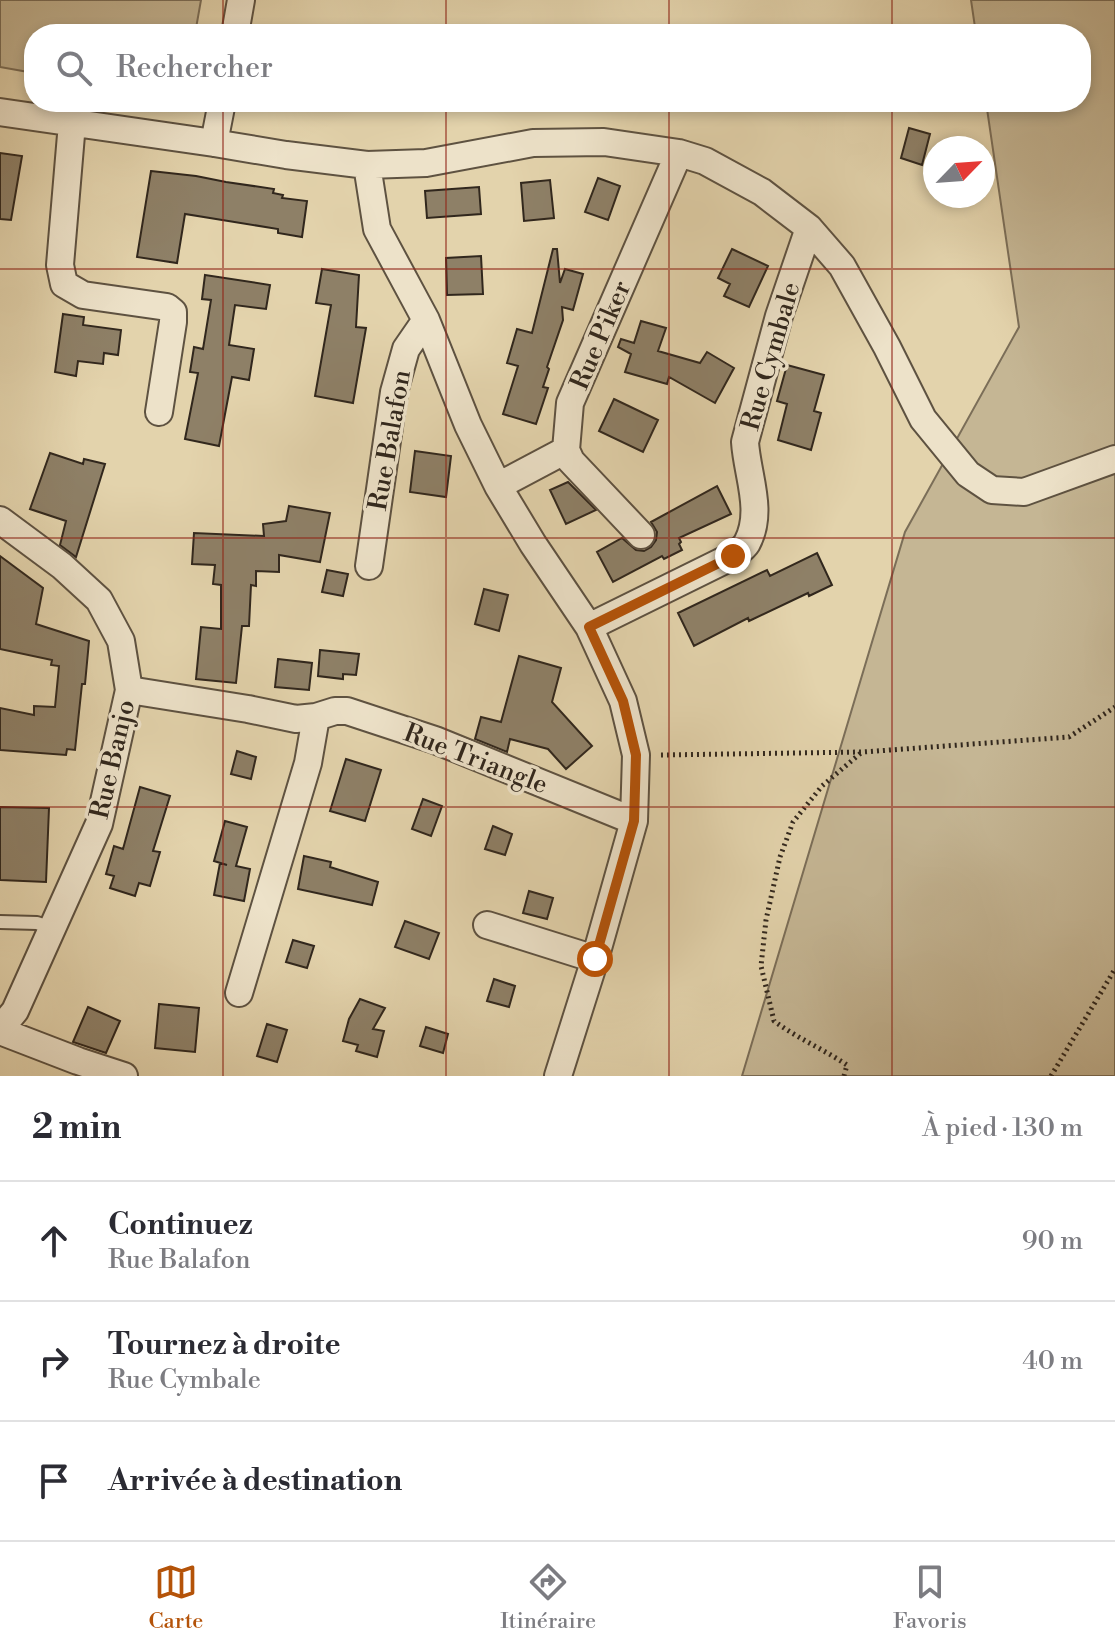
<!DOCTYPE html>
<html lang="fr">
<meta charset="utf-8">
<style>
body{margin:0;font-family:"Libre Bodoni",serif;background:#f7f7f7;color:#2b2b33}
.compass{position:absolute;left:923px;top:136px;width:72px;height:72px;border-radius:50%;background:#fff;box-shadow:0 4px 12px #0003;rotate:65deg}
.stop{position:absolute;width:24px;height:24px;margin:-18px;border:6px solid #b45309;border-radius:50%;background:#fff}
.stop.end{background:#b45309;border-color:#fff;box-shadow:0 2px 8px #0008}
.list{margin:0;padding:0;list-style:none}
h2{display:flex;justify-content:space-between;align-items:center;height:104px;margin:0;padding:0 32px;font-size:34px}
h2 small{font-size:26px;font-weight:400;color:#7c7c81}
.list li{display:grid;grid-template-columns:52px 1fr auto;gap:24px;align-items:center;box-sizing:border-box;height:120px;padding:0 32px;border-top:2px solid #e1e1e2}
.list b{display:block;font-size:30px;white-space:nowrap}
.list p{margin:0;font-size:26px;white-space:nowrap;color:#7c7c81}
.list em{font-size:26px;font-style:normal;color:#7c7c81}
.icon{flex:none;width:44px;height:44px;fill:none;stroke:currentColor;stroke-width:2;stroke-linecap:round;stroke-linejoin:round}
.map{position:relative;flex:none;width:1115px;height:1076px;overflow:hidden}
.search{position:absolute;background:#fff;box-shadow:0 4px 12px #0003;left:24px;right:24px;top:24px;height:88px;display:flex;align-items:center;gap:20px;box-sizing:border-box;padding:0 28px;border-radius:32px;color:#7c7c81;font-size:30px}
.sheet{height:464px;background:#fff}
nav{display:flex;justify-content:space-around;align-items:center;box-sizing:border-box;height:112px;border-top:2px solid #e1e1e2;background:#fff;font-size:22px;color:#7c7c81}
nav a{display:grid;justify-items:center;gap:4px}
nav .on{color:#b45309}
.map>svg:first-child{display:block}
.green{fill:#c5b694;stroke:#7b6e58;stroke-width:2}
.building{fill:#8e8067;stroke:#31271d;stroke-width:2}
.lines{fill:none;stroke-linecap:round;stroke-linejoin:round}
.service-casing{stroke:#5e5241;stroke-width:16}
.minor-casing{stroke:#5e5241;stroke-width:30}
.path{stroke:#31271d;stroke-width:5;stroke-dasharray:2 4;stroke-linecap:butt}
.service{stroke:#ede2c9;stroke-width:12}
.minor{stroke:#ede2c9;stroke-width:26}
.route{stroke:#b45309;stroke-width:10}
.grid{fill:none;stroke:#8f2418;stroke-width:2;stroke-opacity:0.55}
.labels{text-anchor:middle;stroke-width:7;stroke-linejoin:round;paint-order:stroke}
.street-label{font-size:26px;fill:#31271d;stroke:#ede2c9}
</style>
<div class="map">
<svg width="1115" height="1076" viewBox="0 0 1115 1076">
<rect width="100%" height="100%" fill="#e3d3ac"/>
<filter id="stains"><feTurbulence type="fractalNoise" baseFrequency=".0025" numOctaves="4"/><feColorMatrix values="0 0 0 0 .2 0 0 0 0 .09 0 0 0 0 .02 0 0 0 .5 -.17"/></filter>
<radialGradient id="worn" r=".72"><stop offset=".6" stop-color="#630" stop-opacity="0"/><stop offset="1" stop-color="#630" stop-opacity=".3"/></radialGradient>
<path class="green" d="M0 0H201L195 34H34V73L0 67Z
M971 0H1115V1076H742L905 532 1019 327 986 102H1081V34H976Z"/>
<path class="building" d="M909 128 930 134 922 165 901 158Z
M0 153 22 156 11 220 0 219Z
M151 171 196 176 226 182 274 189 273 193 283 195 282 198 307 201 302 237 278 233V229L185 214 177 263 137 257Z
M598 178 620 186 608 220 585 212Z
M550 180 554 218 524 221 521 183Z
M479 187 481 214 427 218 425 191Z
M553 249H557L560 283 565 269 583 274 573 310 562 307 563 320 547 367 549 369 543 387 548 388 536 424 503 414 518 366 507 363 517 329 532 333Z
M732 249 768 266 749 307 724 296 730 284 718 278Z
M481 256 483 294 447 295 446 258Z
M322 269 359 275 356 327 366 328 353 403 315 396 331 305 316 303Z
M205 275 270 285 266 309 235 305 229 345 254 349 249 380 232 377 219 446 185 439 198 373 190 372 194 347 203 349 211 300 202 299Z
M63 314 84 317 83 325 121 330 118 355 104 353 103 364 78 361 76 376 55 372Z
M641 321 666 328 658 351 700 363 707 352 734 368 715 403 669 377 667 384 625 372 631 354 618 347 621 339 634 343Z
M787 365 824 375 814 411 821 413 811 450 778 440 787 404 777 401Z
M614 399 658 420 643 452 599 431Z
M415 451 451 456 446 497 410 492Z
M50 453 83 464 84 459 105 464 76 557 60 545 66 521 30 509Z
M568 482 596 510 566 524 550 490Z
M717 486 731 514 679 538 681 542 679 544 682 550 664 559 662 556 613 582 597 552 622 538 636 550 644 551 651 547 656 540 657 532 651 522Z
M289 506 330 513 320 562 279 555V572L256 571V586L251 585 249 626H242L236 683 196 679 201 627 221 629V585L213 584 215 565 192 564 194 533 264 536 263 524 286 521Z
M817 553 832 585 809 596 808 593 749 621 748 618 694 646 678 613 767 570 770 576Z
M0 556 43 588 36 624 89 641 85 684H82L75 750 67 749 66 755 0 750V708L34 715V706L55 707 59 666 51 665 52 660 0 649Z
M327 570 348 574 343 596 322 592Z
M484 589 508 595 499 631 475 624Z
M320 650 359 654 356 675 343 674V679L318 676Z
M519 656 561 668 552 702 592 746 566 769 548 749 510 739 507 752 475 739 481 717 501 722Z
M278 659 312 663 309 690 275 687Z
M237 751 256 757 251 779 231 774Z
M346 759 381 770 365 821 330 811Z
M140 787 170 796 153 851 160 852 150 886 139 883 135 896 110 888 114 876 106 874 114 846 123 849Z
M423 799 442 806 431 836 412 829Z
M0 807 49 808 46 882 0 880Z
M225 821 247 827 236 866 250 869 244 901 214 895 220 863 227 865 214 861Z
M493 826 512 834 505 855 485 849Z
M304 856 331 862 330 867 378 882 372 905 298 889Z
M529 891 553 898 547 919 523 913Z
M405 921 439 933 429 959 395 947Z
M293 940 314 946 307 968 286 962Z
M494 979 515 986 509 1007 487 1001Z
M360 999 385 1008 373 1029 384 1031 377 1057 356 1051 358 1045 343 1041 349 1019Z
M159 1004 199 1008 195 1052 155 1048Z
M88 1007 120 1021 106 1053 73 1042Z
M267 1024 287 1030 277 1062 257 1056Z
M426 1027 448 1034 443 1053 420 1046Z"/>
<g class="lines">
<defs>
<path id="service" d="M0 922 37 923 52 928"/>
<path id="minor" d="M235 34 241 0
M0 112 214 143 286 155 367 165 426 163 533 143 604 142 679 153 705 161 762 192 809 228 842 266 887 347 923 419 968 474 992 490 1024 492 1115 459
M72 123 60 265 64 284 83 295 167 307 173 312V322L159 412
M214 143 222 102
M367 165 377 229 426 320 468 425 498 486 533 544 589 627 623 701 636 755 634 821 595 959 558 1076
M566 450 571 461 641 535
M498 486 566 450 570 403 679 153
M0 520 62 566 99 600 121 641 129 690 99 824 15 1011 0 1029
M369 566 394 392 406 349 426 320
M589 627 733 556C738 552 744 548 747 543 764 511 747 475 745 442L779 316 809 228
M129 690 248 709 296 719 316 717 335 711H347L435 740 634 821
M487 925 595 959
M239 993 308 763 316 717
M0 1031 78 1061 124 1076"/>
</defs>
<use href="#service" class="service-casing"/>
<use href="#minor" class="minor-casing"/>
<path class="path" d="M661 755 863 752 1069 737 1115 707
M844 1076 847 1065C823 1049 797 1038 774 1021L761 966 766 920 780 857 793 822 822 786 862 752
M1051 1076 1115 969"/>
<use href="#service" class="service"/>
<use href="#minor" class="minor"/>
</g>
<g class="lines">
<path class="route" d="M595 959 634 821 636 755 623 701 589 627 733 556"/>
</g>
<path class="grid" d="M223 0V34M446 0V34M669 0V34M892 0V34M223 102V1076M446 102V1076M669 102V1076M892 102V1076M0 269H1115M0 538H1115M0 807H1115"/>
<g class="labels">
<g class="street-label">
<text transform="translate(600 335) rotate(-67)" y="9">Rue Piker</text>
<text transform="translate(770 356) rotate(-74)" y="9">Rue Cymbale</text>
<text transform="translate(389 440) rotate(-80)" y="9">Rue Balafon</text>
<text transform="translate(476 758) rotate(21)" y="9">Rue Triangle</text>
<text transform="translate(112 759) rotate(-77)" y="9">Rue Banjo</text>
</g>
</g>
<rect width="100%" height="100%" filter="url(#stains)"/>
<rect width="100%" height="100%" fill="url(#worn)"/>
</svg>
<svg class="compass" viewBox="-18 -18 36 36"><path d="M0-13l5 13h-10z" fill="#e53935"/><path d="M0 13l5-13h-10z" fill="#7c7c81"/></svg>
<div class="stop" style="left:595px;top:959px"></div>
<div class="stop end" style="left:733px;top:556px"></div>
<div class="search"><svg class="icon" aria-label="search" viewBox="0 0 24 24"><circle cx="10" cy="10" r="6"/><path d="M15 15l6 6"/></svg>Rechercher</div>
</div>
<section class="sheet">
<h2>2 min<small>À pied · 130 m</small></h2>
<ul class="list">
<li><svg class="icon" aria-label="ahead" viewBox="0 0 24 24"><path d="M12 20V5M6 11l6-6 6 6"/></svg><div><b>Continuez</b><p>Rue Balafon</p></div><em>90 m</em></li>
<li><svg class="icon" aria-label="right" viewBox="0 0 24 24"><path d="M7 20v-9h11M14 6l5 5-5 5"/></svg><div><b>Tournez à droite</b><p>Rue Cymbale</p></div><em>40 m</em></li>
<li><svg class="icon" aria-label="arrive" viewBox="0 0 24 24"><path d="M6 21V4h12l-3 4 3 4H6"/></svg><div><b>Arrivée à destination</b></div></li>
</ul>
</section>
<nav>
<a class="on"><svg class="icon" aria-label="map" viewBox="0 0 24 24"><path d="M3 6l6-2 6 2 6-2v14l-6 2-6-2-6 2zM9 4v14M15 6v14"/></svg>Carte</a>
<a><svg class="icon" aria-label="directions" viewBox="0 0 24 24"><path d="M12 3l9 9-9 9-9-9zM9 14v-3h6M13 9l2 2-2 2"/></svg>Itinéraire</a>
<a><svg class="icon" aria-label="saved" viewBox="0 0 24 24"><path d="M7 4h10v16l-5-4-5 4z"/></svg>Favoris</a>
</nav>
